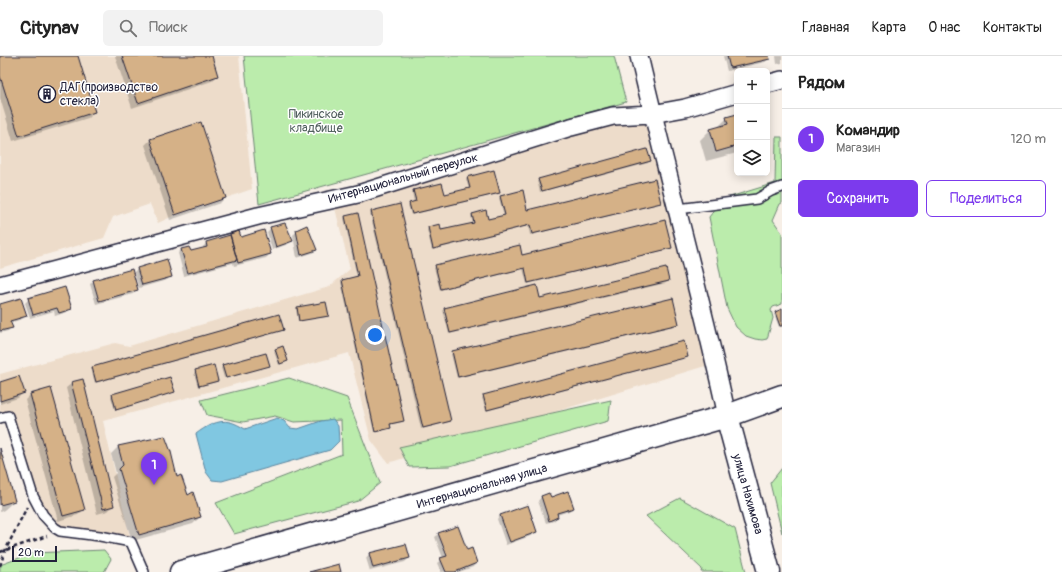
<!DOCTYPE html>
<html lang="ru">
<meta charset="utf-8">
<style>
body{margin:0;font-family:Pangolin,sans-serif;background:#f2f2f2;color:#222}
.controls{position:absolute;right:12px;top:12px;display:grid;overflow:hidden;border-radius:6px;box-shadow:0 2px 10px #0003}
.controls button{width:36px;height:36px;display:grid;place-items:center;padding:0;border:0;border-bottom:1px solid #e0e0e0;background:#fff;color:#222;font:20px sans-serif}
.scale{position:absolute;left:12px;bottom:10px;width:45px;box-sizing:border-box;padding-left:4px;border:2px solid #22223b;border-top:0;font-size:11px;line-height:14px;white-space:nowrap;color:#22223b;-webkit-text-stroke:3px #fff;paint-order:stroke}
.you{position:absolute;left:375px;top:279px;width:14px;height:14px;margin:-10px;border:3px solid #fff;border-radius:50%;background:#1a73e8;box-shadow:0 0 0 6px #1a73e833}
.badge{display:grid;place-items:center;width:26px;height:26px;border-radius:50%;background:#7c3aed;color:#fff;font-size:13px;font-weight:700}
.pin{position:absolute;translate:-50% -33px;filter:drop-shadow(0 1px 2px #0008)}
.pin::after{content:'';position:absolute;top:21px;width:14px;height:12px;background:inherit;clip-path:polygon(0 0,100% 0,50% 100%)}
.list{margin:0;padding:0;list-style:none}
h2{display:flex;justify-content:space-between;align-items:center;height:52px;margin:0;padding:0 16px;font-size:17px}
h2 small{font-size:13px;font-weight:400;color:#767676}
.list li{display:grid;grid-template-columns:26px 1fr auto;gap:12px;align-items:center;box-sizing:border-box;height:60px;padding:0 16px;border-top:1px solid #e0e0e0}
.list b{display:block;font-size:15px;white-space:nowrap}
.list p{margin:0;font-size:13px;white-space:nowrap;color:#767676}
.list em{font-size:13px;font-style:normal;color:#767676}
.actions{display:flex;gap:8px;padding:12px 16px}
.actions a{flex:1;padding:9px 0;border:1px solid #7c3aed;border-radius:6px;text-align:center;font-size:14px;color:#7c3aed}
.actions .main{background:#7c3aed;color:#fff}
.icon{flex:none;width:22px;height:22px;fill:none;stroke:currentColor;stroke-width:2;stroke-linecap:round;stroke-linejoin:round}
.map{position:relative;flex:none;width:782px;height:516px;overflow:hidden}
header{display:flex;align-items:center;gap:24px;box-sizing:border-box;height:56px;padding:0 20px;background:#fff;border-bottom:1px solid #e0e0e0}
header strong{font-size:19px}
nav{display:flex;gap:22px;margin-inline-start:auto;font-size:14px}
.search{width:280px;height:36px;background:#f2f2f2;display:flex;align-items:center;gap:10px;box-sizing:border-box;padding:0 14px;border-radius:6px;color:#767676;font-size:15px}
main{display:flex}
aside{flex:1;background:#fff}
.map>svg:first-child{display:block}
.built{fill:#eddcca}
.green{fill:#bbecac;stroke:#6e8774}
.water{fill:#80c7e1;stroke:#5a859f}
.shadow{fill:#0003}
.building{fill:#d5b187;stroke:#22223b}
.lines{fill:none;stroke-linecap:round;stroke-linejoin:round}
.service-casing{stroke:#22223b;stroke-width:12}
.minor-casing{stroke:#22223b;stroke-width:20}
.secondary-casing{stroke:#22223b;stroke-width:25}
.path{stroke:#22223b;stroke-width:2.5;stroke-dasharray:4 3;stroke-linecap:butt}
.service{stroke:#fff;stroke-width:9}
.minor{stroke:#fff;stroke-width:17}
.secondary{stroke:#fff;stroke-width:22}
.labels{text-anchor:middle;stroke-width:3;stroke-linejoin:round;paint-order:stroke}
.poi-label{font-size:12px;fill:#22223b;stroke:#fff;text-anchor:start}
.park-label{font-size:12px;fill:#505f5d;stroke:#fff}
.street-label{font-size:12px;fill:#22223b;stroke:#fff}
</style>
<header>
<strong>Citynav</strong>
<div class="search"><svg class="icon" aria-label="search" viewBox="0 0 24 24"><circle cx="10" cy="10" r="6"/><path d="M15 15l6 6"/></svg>Поиск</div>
<nav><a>Главная</a><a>Карта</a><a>О нас</a><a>Контакты</a></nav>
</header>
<main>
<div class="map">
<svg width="782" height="516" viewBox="0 0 782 516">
<rect width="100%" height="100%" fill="#f7efe7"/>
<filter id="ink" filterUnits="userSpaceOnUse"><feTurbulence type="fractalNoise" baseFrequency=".025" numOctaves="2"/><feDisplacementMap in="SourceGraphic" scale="8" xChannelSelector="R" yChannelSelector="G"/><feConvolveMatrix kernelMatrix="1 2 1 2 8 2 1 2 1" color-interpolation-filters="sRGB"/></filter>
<g filter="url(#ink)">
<path class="built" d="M0 0H239L252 133 226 142 175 159 158 167 150 148 113 161 104 182 0 212Z
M652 58 715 307 388 407 371 384 349 297 103 365 131 486 60 475 43 459 8 361 0 362V318L115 287 129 290 329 231 350 213 333 144Z"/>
<path class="green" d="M244 0H614L626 46 259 148Z
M776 81H782V147L780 148 773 164 782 177V248L773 251 771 254 773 262 767 283 762 284 755 283 746 280 736 271 727 252 709 161 723 143 775 127Z
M289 322 347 342 380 427 358 445 234 478 216 447 342 398 341 364 294 366 275 360 243 366 207 359 201 344Z
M611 344 608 365 450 410 409 411 399 391Z
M782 412V477L770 427Z
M680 442 735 473 746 516H701L702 513 646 460Z
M104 494 111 503 104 516H0V509L33 497Z"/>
<path class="water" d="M277 362 284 365 290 372 298 373 321 365 333 363 338 370 339 385 330 394 222 425 212 424 206 416 196 378C205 371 218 363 230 366 235 367 240 370 245 373Z"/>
<path class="shadow" d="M0 0H76L94 56 88 62 13 85 0 42Z
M115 0H211L217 20 212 25 132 52Z
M723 0H768L769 3 765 6 727 15Z
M776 0H782V7L777 8Z
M737 59V97L706 105 700 84 710 74 717 72 727 62Z
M200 67 225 142 220 147 170 164 145 89 150 84Z
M649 105 648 107 540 136 537 125 539 124Z
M468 122 499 136 497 138 411 159 408 149 410 148 414 147 412 136 413 135 444 140 469 133 466 123Z
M501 141 527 155 660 146 658 148 530 179 528 170 432 194 427 174 428 172 439 169 441 176 473 168 471 160 472 159 487 164 504 160 499 142Z
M372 155 450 365 449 366 421 373 370 157Z
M357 158 403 364 402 366 389 369 390 372 388 373 374 376 341 226 342 225 357 221 344 162 345 161Z
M271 172 291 185 288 188 272 194 267 176Z
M297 175 316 194 312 197 297 202 293 179Z
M230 179 240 182 270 198 266 202 234 210 233 207 184 220 178 197 181 194 190 196 203 193V191L206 187 228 181Z
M671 192 669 193 527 228 523 213 440 234 434 212 436 210 521 200Z
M137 213 171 220 167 224 139 232 134 216Z
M94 225 136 234 133 238 96 248 90 228Z
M668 225 666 227 449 278 443 254 445 252 539 243Z
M29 243 71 252 67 256 55 260 54 255 30 262 25 247Z
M0 250 26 260 22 263 10 267 11 271 8 275 0 277Z
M298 251 327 260 326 261 298 265 296 253Z
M782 254V270L779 271 774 258Z
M678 267 677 269 457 322 451 298 453 296Z
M283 273 281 275 95 327 91 313 93 312Z
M276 294 287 305 286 306 279 309 274 296Z
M687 301 685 302 486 355 482 342 484 340Z
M268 309 224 322 221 312 223 310Z
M196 315 217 325 216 326 198 331 194 317Z
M0 327 23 337 18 342 0 348Z
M72 327 113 450 108 455 97 458 66 332Z
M50 333 83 454 78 459 58 465 25 344 30 339Z
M173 336 172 337 115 354 111 341 112 339Z
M165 381 176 422 200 461 193 468 132 485 112 421 116 417 111 398 118 391Z
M0 395 14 445 4 454 0 456Z
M549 438 550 442 573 451 569 455 557 459V461L554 465 546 467 538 445 541 441Z
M500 459 536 475 533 479 506 489 497 463Z
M439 478 467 495 476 507 473 511 459 516H441L437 507 443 502 435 481Z
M369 498 409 502 405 506 370 515 366 502Z"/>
<path class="building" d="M0 0H78L95 56 19 80 0 20Z
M122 0H212L218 20 138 47Z
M727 0H769L770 3 730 12Z
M737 58V90L716 96 710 73 728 68 726 61Z
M201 66 226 142 175 159 150 83Z
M647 93 651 105 542 135 538 123Z
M494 114 500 137 412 158 409 147 416 145 413 134 442 127 445 138 470 132 467 121Z
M655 123 661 147 532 178 530 169 433 193 428 171 440 168 441 174 474 167 472 158 486 154 488 163 505 159 500 140 523 134 527 154Z
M400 148 451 365 423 372 371 155Z
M358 157 404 365 390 368 391 372 375 376 342 224 358 220 345 160Z
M665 164 672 192 528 227 525 212 441 233 435 209 520 189 522 199Z
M285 167 293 185 276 191 270 171Z
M307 169 317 194 301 199 296 174Z
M264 174 271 198 238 207 230 178 239 175 241 181Z
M230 179 237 204 188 217 181 193 189 191 191 195 207 191 206 186Z
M167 203 172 221 142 229 137 212Z
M666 212 669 225 450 277 444 252 537 229 540 242Z
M132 213 138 234 99 245 93 224Z
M65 231 72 253 59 257 57 252 33 259 28 242Z
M21 242 27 260 10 265 13 272 0 275V248Z
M673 242 679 268 458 321 452 295Z
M326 246 329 260 299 265 297 251Z
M782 253V270H780L775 256Z
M279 258 284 274 96 326 92 311Z
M684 285 688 301 487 354 483 339Z
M283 290 288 305 280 308 275 293Z
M266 297 270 310 226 322 222 309Z
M214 309 218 325 199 330 195 314Z
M19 320 25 337 0 345V326Z
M170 321 175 336 116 354 112 338Z
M83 323 114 450 103 453 71 326Z
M51 332 85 454 63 460 30 338Z
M165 380 171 396 177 421 181 419 188 439 193 436 201 461 139 479 119 413 123 409 118 390Z
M0 392 15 445 0 449Z
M568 435 574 452 557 457 558 461 549 465 541 440 549 437 551 441Z
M528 449 537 476 510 486 500 459Z
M458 470 467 494 472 492 477 507 455 516H446L440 502 447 500 438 477Z
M406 488 410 502 373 512 369 497Z
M339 508 341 516H309Z"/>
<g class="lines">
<defs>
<path id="service" d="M678 153 757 143 771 135 782 131
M0 362 8 360 33 440 43 459 55 472 60 475 100 480 131 486 144 516"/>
<path id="minor" d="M639 0C667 120 701 239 727 360
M767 28 782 24
M0 229 258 160 358 138 571 71 613 60 652 58 685 52 737 37"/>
<path id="secondary" d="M727 360 769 516
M181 516 727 360 782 340"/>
</defs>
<use href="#service" class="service-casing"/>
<use href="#minor" class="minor-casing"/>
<use href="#secondary" class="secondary-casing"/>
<path class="path" d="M0 496 47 480
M0 510 5 495 27 451"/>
<use href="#service" class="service"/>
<use href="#minor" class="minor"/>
<use href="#secondary" class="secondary"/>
</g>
</g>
<defs>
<symbol id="building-ring" viewBox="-11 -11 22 22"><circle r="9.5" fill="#fff" stroke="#22223b" stroke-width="1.5"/><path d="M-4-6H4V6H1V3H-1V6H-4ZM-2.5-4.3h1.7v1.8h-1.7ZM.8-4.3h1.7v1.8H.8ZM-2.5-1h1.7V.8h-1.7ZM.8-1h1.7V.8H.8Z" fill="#22223b"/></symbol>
</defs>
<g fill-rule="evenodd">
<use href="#building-ring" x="37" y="28" width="20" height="20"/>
</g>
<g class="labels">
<g class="poi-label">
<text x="60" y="35">ДАГ(производство<tspan x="60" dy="14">стекла)</tspan></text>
</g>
<g class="park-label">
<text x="316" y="62">Пикинское<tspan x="316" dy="14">кладбище</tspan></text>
</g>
<g class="street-label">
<text transform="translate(403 122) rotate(-16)" y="4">Интернациональный переулок</text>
<text transform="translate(482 430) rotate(-16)" y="4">Интернациональная улица</text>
<text transform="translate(748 438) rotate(74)" y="4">улица Нахимова</text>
</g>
</g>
</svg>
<div class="controls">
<button>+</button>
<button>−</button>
<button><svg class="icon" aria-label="layers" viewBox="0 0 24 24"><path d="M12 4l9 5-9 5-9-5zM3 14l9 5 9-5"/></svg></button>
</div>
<div class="scale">20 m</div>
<div class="you"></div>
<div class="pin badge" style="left:154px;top:429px">1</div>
</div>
<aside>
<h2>Рядом<small></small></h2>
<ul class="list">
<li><span class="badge">1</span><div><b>Командир</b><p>Магазин</p></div><em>120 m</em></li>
</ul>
<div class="actions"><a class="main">Сохранить</a><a>Поделиться</a></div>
</aside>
</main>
